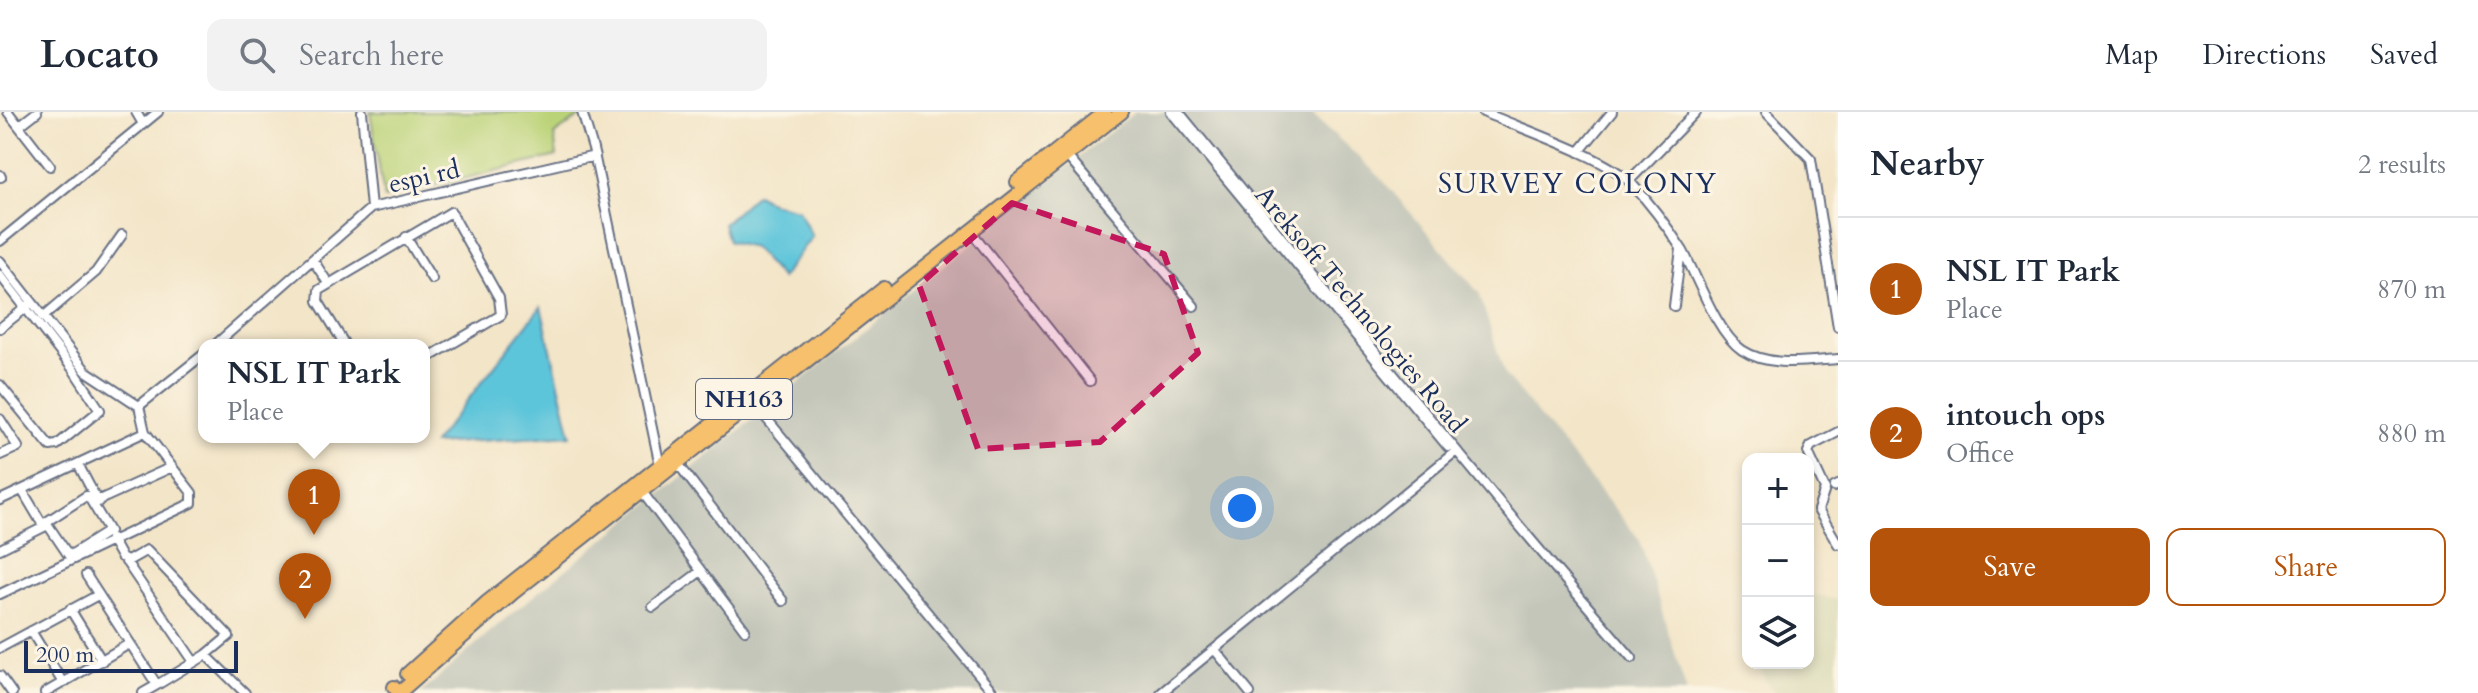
<!DOCTYPE html>
<meta charset="utf-8">
<style>
body{margin:0;font-family:Cardo,serif;background:#f2f2f3;color:#1f2937}
.controls{position:absolute;right:24px;bottom:24px;display:grid;overflow:hidden;border-radius:16px;box-shadow:0 4px 12px #0003}
.controls button{width:72px;height:72px;display:grid;place-items:center;padding:0;border:0;border-bottom:2px solid #e0e1e3;background:#fff;color:#1f2937;font:40px sans-serif}
.scale{position:absolute;left:24px;bottom:20px;width:214px;box-sizing:border-box;padding-left:8px;border:4px solid #1b2f5e;border-top:0;font-size:22px;line-height:28px;white-space:nowrap;color:#1b2f5e;-webkit-text-stroke:6px #fcf5e5;paint-order:stroke}
.you{position:absolute;left:1242px;top:396px;width:28px;height:28px;margin:-20px;border:6px solid #fff;border-radius:50%;background:#1a73e8;box-shadow:0 0 0 12px #1a73e833}
.badge{display:grid;place-items:center;width:52px;height:52px;border-radius:50%;background:#b45309;color:#fff;font-size:26px;font-weight:700}
.pin{position:absolute;translate:-50% -66px;filter:drop-shadow(0 2px 4px #0008)}
.pin::after{content:'';position:absolute;top:42px;width:28px;height:24px;background:inherit;clip-path:polygon(0 0,100% 0,50% 100%)}
.popup{position:absolute;left:198px;top:227px;width:232px;height:104px;box-sizing:border-box;display:grid;place-content:center;border-radius:16px;background:#fff;filter:drop-shadow(0 2px 6px #0005);font-size:26px;white-space:nowrap;color:#747a83}
.popup b{font-size:30px;color:#1f2937}
.popup::after{content:'';position:absolute;left:50%;top:100%;margin-left:-16px;border:16px solid transparent;border-top-color:#fff}
.list{margin:0;padding:0;list-style:none}
h2{display:flex;justify-content:space-between;align-items:center;height:104px;margin:0;padding:0 32px;font-size:34px}
h2 small{font-size:26px;font-weight:400;color:#747a83}
.list li{display:grid;grid-template-columns:52px 1fr auto;gap:24px;align-items:center;box-sizing:border-box;height:144px;padding:0 32px;border-top:2px solid #e0e1e3}
.list b{display:block;font-size:30px;white-space:nowrap}
.list p{margin:0;font-size:26px;white-space:nowrap;color:#747a83}
.list em{font-size:26px;font-style:normal;color:#747a83}
.actions{display:flex;gap:16px;padding:24px 32px}
.actions a{flex:1;padding:18px 0;border:2px solid #b45309;border-radius:16px;text-align:center;font-size:28px;color:#b45309}
.actions .main{background:#b45309;color:#fff}
.icon{flex:none;width:44px;height:44px;fill:none;stroke:currentColor;stroke-width:2;stroke-linecap:round;stroke-linejoin:round}
.map{position:relative;flex:none;width:1838px;height:581px;overflow:hidden}
header{display:flex;align-items:center;gap:48px;box-sizing:border-box;height:112px;padding:0 40px;background:#fff;border-bottom:2px solid #e0e1e3}
header strong{font-size:38px}
nav{display:flex;gap:44px;margin-inline-start:auto;font-size:28px}
.search{width:560px;height:72px;background:#f2f2f3;display:flex;align-items:center;gap:20px;box-sizing:border-box;padding:0 28px;border-radius:16px;color:#747a83;font-size:30px}
main{display:flex}
aside{flex:1;background:#fff}
.map>svg:first-child{display:block}
.built{fill:#deddbb}
.industrial{fill:#c3c6b9}
.green{fill:#bbd378;stroke:#6b816b;stroke-width:2}
.water{fill:#5dc5da;stroke:#3c7a9c;stroke-width:2}
.lines{fill:none;stroke-linecap:round;stroke-linejoin:round}
.minor-casing{stroke:#676f83;stroke-width:12}
.highway-casing{stroke:#676f83;stroke-width:16}
.minor{stroke:#fff;stroke-width:8}
.highway{stroke:#f7c06c;stroke-width:12}
.marked{fill:#c2185b;fill-opacity:0.2;stroke:#c2185b;stroke-width:6;stroke-dasharray:16 10;stroke-linejoin:round}
.labels{text-anchor:middle;stroke-width:6;stroke-linejoin:round;paint-order:stroke}
.shield{fill:#fcf5e5;stroke:#5e6a86;stroke-width:2}
.shield-label{font-size:24px;font-weight:bold;fill:#1b2f5e}
.street-label{font-size:26px;fill:#1b2f5e;stroke:#fcf5e5}
.neighbourhood-label{font-size:28px;letter-spacing:2px;fill:#1b2f5e;stroke:#fcf5e5}
</style>
<header>
<strong>Locato</strong>
<div class="search"><svg class="icon" aria-label="search" viewBox="0 0 24 24"><circle cx="10" cy="10" r="6"/><path d="M15 15l6 6"/></svg>Search here</div>
<nav><a>Map</a><a>Directions</a><a>Saved</a></nav>
</header>
<main>
<div class="map">
<svg width="1838" height="581" viewBox="0 0 1838 581">
<rect width="100%" height="100%" fill="#fcf5e5"/>
<filter id="ink" filterUnits="userSpaceOnUse"><feTurbulence type="fractalNoise" baseFrequency=".0125" numOctaves="2"/><feDisplacementMap in="SourceGraphic" scale="16" xChannelSelector="R" yChannelSelector="G"/><feConvolveMatrix kernelMatrix="1 2 1 2 8 2 1 2 1" color-interpolation-filters="sRGB"/></filter>
<filter id="wash" filterUnits="userSpaceOnUse"><feTurbulence type="fractalNoise" baseFrequency=".006" numOctaves="4" result="noise"/><feDisplacementMap in="SourceGraphic" scale="32" xChannelSelector="R" yChannelSelector="G"/><feGaussianBlur stdDeviation="1.8" result="paint"/><feColorMatrix in="noise" values="0 0 0 0 0 0 0 0 0 0 0 0 0 0 0 0 0 1.4 0 .05"/><feComposite in="paint" operator="in"/></filter>
<g filter="url(#wash)">
<rect width="100%" height="100%" fill="#f3e5c8"/>
<path class="built" d="M1808 482 1838 488V581H1776L1766 570 1758 551H1808Z"/>
<path class="industrial" d="M1135 0H1310L1380 65 1479 181 1505 263 1640 428 1687 581H421L500 511Z"/>
<path class="green" d="M370 0H580L581 4 554 23 557 44 384 86Z"/>
<path class="water" d="M756 82 773 91 798 97 812 124 781 166 753 135 728 129 723 112Z
M541 195 571 323 433 332Z"/>
</g>
<g filter="url(#ink)">
<g class="lines">
<defs>
<path id="minor" d="M8 0 50 54
M136 0 143 12
M362 0 371 96
M582 0 593 37 660 354
M1171 0 1448 335
M1179 0C1329 183 1477 367 1632 546
M1483 0C1519 16 1606 45 1631 71 1649 90 1669 117 1683 139 1698 167 1717 221 1742 238 1769 256 1808 249 1838 247
M1766 0 1811 47 1838 215
M19 14 37 0
M1579 40 1612 0
M1066 43 1194 194
M0 63 1 65
M1629 69 1696 0
M970 118 1090 269
M406 125 432 167
M0 129 158 0
M313 148 328 171
M0 149 86 259 139 294 204 242
M0 163 73 257 100 298 57 333 50 334 0 273
M1674 194 1681 137
M43 205 96 160 122 123
M0 216 28 194
M215 233 371 96 595 44
M345 233 318 189 319 178 451 100 499 186 501 203 424 248
M752 289 994 581
M0 307 18 335 0 343
M1838 320 1811 334 1808 340 1825 377 1818 398 1838 432
M78 352 98 390
M679 353 783 489
M1834 375 1838 373
M22 378 44 415
M643 381 745 518
M0 388 145 320
M97 389 172 355
M43 412 86 384H88L109 419 69 444 46 410
M111 427 121 445
M0 437 44 415
M125 448 194 550
M126 450 147 438 229 524 206 543 157 573
M86 463 157 573 143 581
M0 482 192 391V381L145 320 139 294
M653 495 701 459
M70 497 102 549
M31 519 63 571
M0 536 98 483
M1215 538 1250 581
M206 543 245 581
M0 564 12 581
M45 581 129 532
M1161 581 1455 340"/>
<path id="highway" d="M1017 70 1105 0
M407 562 487 490 884 176
M394 575 399 581 513 481 1122 0"/>
</defs>
<use href="#minor" class="minor-casing"/>
<use href="#highway" class="highway-casing"/>
<use href="#minor" class="minor"/>
<use href="#highway" class="highway"/>
</g>
</g>
<path class="marked" d="M1012 91 1164 142 1198 241 1100 330 978 337 919 173Z"/>
<g class="labels">
<rect class="shield" x="696" y="267" width="96" height="40" rx="6"/>
<g class="shield-label">
<text x="744" y="295">NH163</text>
</g>
<g class="street-label">
<text transform="translate(424 64) rotate(-13)" y="9">espi rd</text>
<text transform="translate(1361 197) rotate(50)" y="9">Areksoft Technologies Road</text>
</g>
<g class="neighbourhood-label">
<text x="1578" y="81">SURVEY COLONY</text>
</g>
</g>
</svg>
<div class="controls">
<button>+</button>
<button>−</button>
<button><svg class="icon" aria-label="layers" viewBox="0 0 24 24"><path d="M12 4l9 5-9 5-9-5zM3 14l9 5 9-5"/></svg></button>
</div>
<div class="scale">200 m</div>
<div class="you"></div>
<div class="pin badge" style="left:314px;top:423px">1</div>
<div class="popup"><b>NSL IT Park</b>Place</div>
<div class="pin badge" style="left:305px;top:507px">2</div>
</div>
<aside>
<h2>Nearby<small>2 results</small></h2>
<ul class="list">
<li><span class="badge">1</span><div><b>NSL IT Park</b><p>Place</p></div><em>870 m</em></li>
<li><span class="badge">2</span><div><b>intouch ops</b><p>Office</p></div><em>880 m</em></li>
</ul>
<div class="actions"><a class="main">Save</a><a>Share</a></div>
</aside>
</main>
